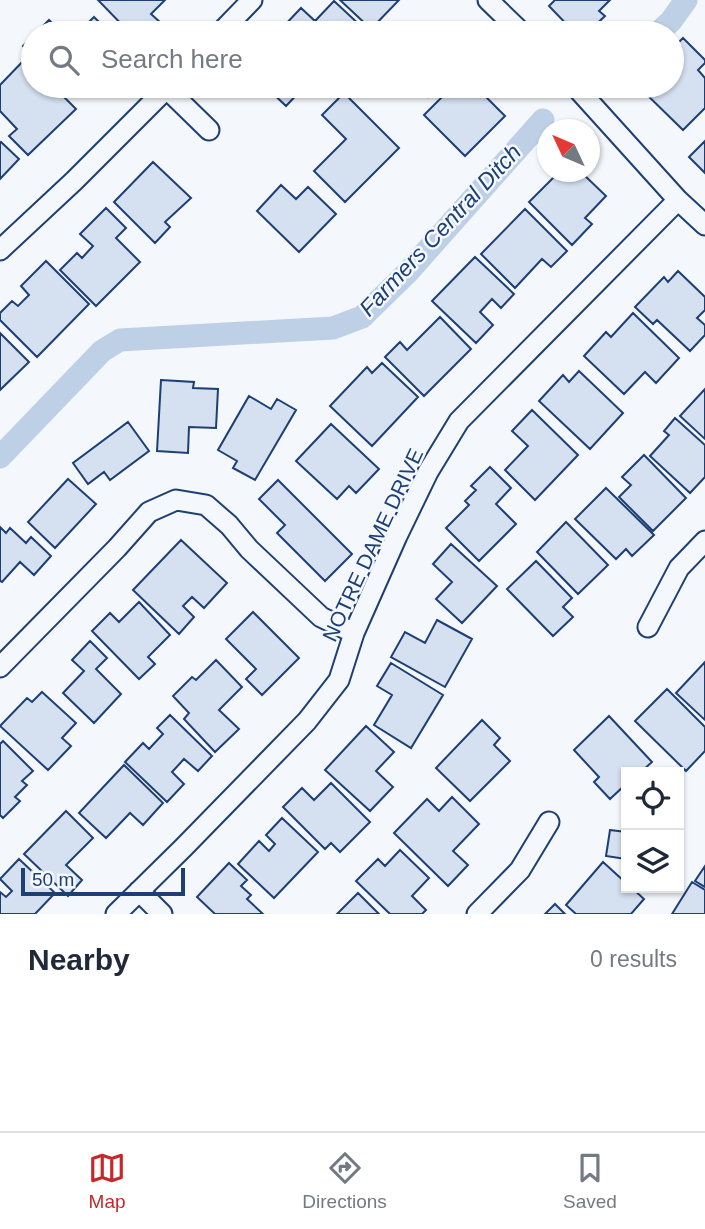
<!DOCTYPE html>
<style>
body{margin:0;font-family:Helvetica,sans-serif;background:#f6f6f7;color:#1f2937}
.controls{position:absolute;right:21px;bottom:21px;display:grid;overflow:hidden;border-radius:0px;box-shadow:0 2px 5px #0004}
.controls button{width:63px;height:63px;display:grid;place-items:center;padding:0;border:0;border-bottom:2px solid #e0e1e3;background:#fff;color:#1f2937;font:35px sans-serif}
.compass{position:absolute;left:537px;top:119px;width:63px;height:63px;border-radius:50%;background:#fff;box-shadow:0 2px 5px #0004;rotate:314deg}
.scale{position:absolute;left:21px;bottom:18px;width:164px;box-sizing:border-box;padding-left:7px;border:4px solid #1d3f73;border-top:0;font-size:19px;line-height:24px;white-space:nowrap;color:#1d3f73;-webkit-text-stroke:5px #f4f7fb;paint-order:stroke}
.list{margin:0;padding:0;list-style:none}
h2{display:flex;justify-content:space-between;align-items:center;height:91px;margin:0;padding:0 28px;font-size:30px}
h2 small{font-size:23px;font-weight:400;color:#747a83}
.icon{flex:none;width:38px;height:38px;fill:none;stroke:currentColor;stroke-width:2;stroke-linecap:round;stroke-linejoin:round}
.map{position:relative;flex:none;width:705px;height:914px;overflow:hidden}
.search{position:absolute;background:#fff;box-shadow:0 2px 5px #0004;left:21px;right:21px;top:21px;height:77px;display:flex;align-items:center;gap:18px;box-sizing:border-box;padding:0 24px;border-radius:38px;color:#747a83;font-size:26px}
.sheet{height:217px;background:#fff}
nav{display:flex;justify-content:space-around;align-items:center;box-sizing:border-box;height:98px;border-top:2px solid #e0e1e3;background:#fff;font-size:19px;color:#747a83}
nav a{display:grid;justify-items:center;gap:4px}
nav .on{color:#c62828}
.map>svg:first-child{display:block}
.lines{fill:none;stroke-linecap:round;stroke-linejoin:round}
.canal{stroke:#bed0e5;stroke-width:23}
.building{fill:#d5e0f0;stroke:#1d3f73;stroke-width:2}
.street-casing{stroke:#1d3f73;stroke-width:23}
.street{stroke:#f4f7fb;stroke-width:19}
.labels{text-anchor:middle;stroke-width:5;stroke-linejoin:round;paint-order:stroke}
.street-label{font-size:21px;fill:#1d3f73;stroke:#f4f7fb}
.water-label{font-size:23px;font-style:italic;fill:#1d3f73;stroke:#f4f7fb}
</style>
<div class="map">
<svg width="705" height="914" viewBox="0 0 705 914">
<rect width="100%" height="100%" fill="#f4f7fb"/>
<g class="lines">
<path class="canal" d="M658 33 671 21 686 0
M0 457 102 351 120 340 333 328 362 317 408 272 543 120"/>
</g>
<path class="building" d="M98 0H165L151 14 161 23 150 33H130Z
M340 0H399L371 29Z
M555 0H610L599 11 605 16 587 33H575L549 6Z
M334 1 362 27 357 33H287L282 28 301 8 315 21Z
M94 17 110 33H78Z
M49 20 63 33H36Z
M33 36V56L23 46Z
M683 38 705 60V63L698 70 705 78V108L683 130 642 90 645 86H672V59L673 57 672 49Z
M26 58 33 66V86H53L76 109 28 155 9 136 17 129 0 111V85Z
M265 86H305L286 106Z
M416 86H439L428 97Z
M453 86H497L486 97 505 116 465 156 424 115Z
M344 93 399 148 345 202 314 171 346 139 322 115Z
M705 141V173L689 157Z
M1 142 19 159 0 179V143Z
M153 162 191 198 165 222 170 227 155 243 114 202Z
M559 172H572L574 174 576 172H581L606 196 585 218 592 224 572 245 529 202Z
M281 185 296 199 308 187 336 214 299 252 257 211Z
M106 208 126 228 116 238 140 262 96 306 60 270 77 253 82 258 93 246 80 234Z
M525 209 567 251 551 267 542 259 515 288 481 254Z
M475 257 514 294 501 308 492 299 480 312 493 325 476 343 432 301Z
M46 261 89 304 37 357 0 320V313L12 301 18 306 29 295 21 286Z
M678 271 705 297V310L697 318 705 325V335L690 351 657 320 653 324 635 307 664 277 668 282Z
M633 313 679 358 656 383 645 372 624 394 584 356 606 332 611 337Z
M440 317 471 349 424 396 385 357 400 342 407 350Z
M0 333 29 362 0 390Z
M382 363 418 397 372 446 330 406 367 367 372 373Z
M579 371 623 413 590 449 539 401 563 375 569 382Z
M161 380 194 382 193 388 218 389 216 428 189 427 188 453 157 451Z
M705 389V439L680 416Z
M249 396 271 409 277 399 296 410 255 480 233 468 237 461 218 450Z
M532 410 578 455 535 500 505 470 528 446 512 431Z
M675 418 705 445V477L690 493 650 456 669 435 664 431Z
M128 422 149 451 110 480 104 472 88 484 73 463Z
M331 424 379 469 356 493 349 486 337 499 296 461Z
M644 455 686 498 653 531 619 497 631 485 622 477Z
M490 467 511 488 496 504 516 524 479 561 446 528 469 505 465 501 476 490 471 486Z
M68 479 96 504 55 548 28 522Z
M278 480 352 554 325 581 277 533 285 525 259 499Z
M606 488 654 535 632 556 626 549 616 559 575 519Z
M566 522 608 565 578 594 537 552Z
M0 527 6 533 10 528 26 543 31 537 51 556 34 575 20 562 2 582 0 581Z
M181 540 227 583 204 608 192 597 183 606 194 617 179 634 133 590Z
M451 544 497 586 462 623 436 599 452 582 433 564Z
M536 561 572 598 563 607 573 617 553 636 507 589Z
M139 602 170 635 148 657 155 664 139 679 92 631 110 613 119 622Z
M253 612 299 658 262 695 246 679 256 669 226 639Z
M437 620 472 639 445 687 391 657 405 632 425 643Z
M90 641 107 658 96 669 121 694 94 723 63 693 84 671 72 660Z
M216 660 242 687 219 710 239 729 215 752 184 719 189 713 173 696 192 677 196 680Z
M705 662V720L676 693Z
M391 663 443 695 411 748 374 725 392 695 377 686Z
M667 689 705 727V751L686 771 635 721Z
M42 692 76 723 62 738 71 746 48 770 0 726 27 698 32 702Z
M170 715 212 756 198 771 184 759 172 772 184 784 167 802 125 762 143 743 149 749 163 734 157 728Z
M609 716 652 762 642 771 643 772H626V784L610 799 594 782 599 777 574 750Z
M482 720 500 738 494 745 510 761 470 801 436 768Z
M366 726 394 752 376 771 393 787 370 811 325 770Z
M3 741 33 771 22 781 27 785 15 797 20 801 3 818 0 815V744Z
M124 765 163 803 143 825 130 813 106 838 79 813Z
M331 783 370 822 340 852 331 843 325 849 283 807 302 788 314 800Z
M452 797 479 824 453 851 468 865 448 886 394 833 427 799 439 811Z
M66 811 93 838 66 865 82 880 68 896 24 854Z
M282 818 318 852 274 898 238 864 259 841 269 851 275 844 266 835Z
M610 830 626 832V859L606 856Z
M400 850 429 878 412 896 426 910 422 914H390L356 881 378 859 385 866Z
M19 859 55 893 35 914H0V892L6 897 12 891 0 879Z
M603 862 626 883V888H632L644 899 631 914H576L566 905Z
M229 863 247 880 241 886 251 895 247 899 263 914H215L197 897Z
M705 866V887L695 881Z
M692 882 705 890V914H672Z
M358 893 379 914H337Z
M555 904 565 914H545Z"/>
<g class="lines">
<defs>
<path id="street" d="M488 0 522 33
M220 33 252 0
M575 86 678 200 705 225
M166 88 209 130
M0 250 74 181 169 86
M648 627 679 568 705 541
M0 667 117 548 149 512 176 500 206 505 229 525 249 549 321 617 354 633
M139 891 162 914
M116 914 184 847 307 721 339 680 354 633 397 536 428 472 459 421 678 200
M477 914 520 870 549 822"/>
</defs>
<use href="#street" class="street-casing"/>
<use href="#street" class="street"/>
</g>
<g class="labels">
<g class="street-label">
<text transform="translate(373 545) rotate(-65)" y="7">NOTRE DAME DRIVE</text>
</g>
<g class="water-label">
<text transform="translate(440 230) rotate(-47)" y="8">Farmers Central Ditch</text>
</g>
</g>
</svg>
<div class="controls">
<button><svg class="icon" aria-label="locate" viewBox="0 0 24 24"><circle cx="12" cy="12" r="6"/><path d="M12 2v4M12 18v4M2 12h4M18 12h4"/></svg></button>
<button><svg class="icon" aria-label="layers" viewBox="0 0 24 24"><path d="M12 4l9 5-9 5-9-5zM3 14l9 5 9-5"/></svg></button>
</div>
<svg class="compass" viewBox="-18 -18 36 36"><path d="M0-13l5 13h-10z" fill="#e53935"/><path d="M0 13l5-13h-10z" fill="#747a83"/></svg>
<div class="scale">50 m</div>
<div class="search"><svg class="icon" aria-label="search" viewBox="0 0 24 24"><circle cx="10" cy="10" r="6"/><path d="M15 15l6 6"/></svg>Search here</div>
</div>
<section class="sheet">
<h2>Nearby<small>0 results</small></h2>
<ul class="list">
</ul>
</section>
<nav>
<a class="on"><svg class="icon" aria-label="map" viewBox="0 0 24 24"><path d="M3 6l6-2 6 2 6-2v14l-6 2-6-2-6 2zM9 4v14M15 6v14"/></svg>Map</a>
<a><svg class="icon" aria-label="directions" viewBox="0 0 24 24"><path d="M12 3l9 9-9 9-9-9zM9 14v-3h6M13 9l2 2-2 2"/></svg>Directions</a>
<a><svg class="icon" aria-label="saved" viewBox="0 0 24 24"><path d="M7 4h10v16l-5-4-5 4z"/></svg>Saved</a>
</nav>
